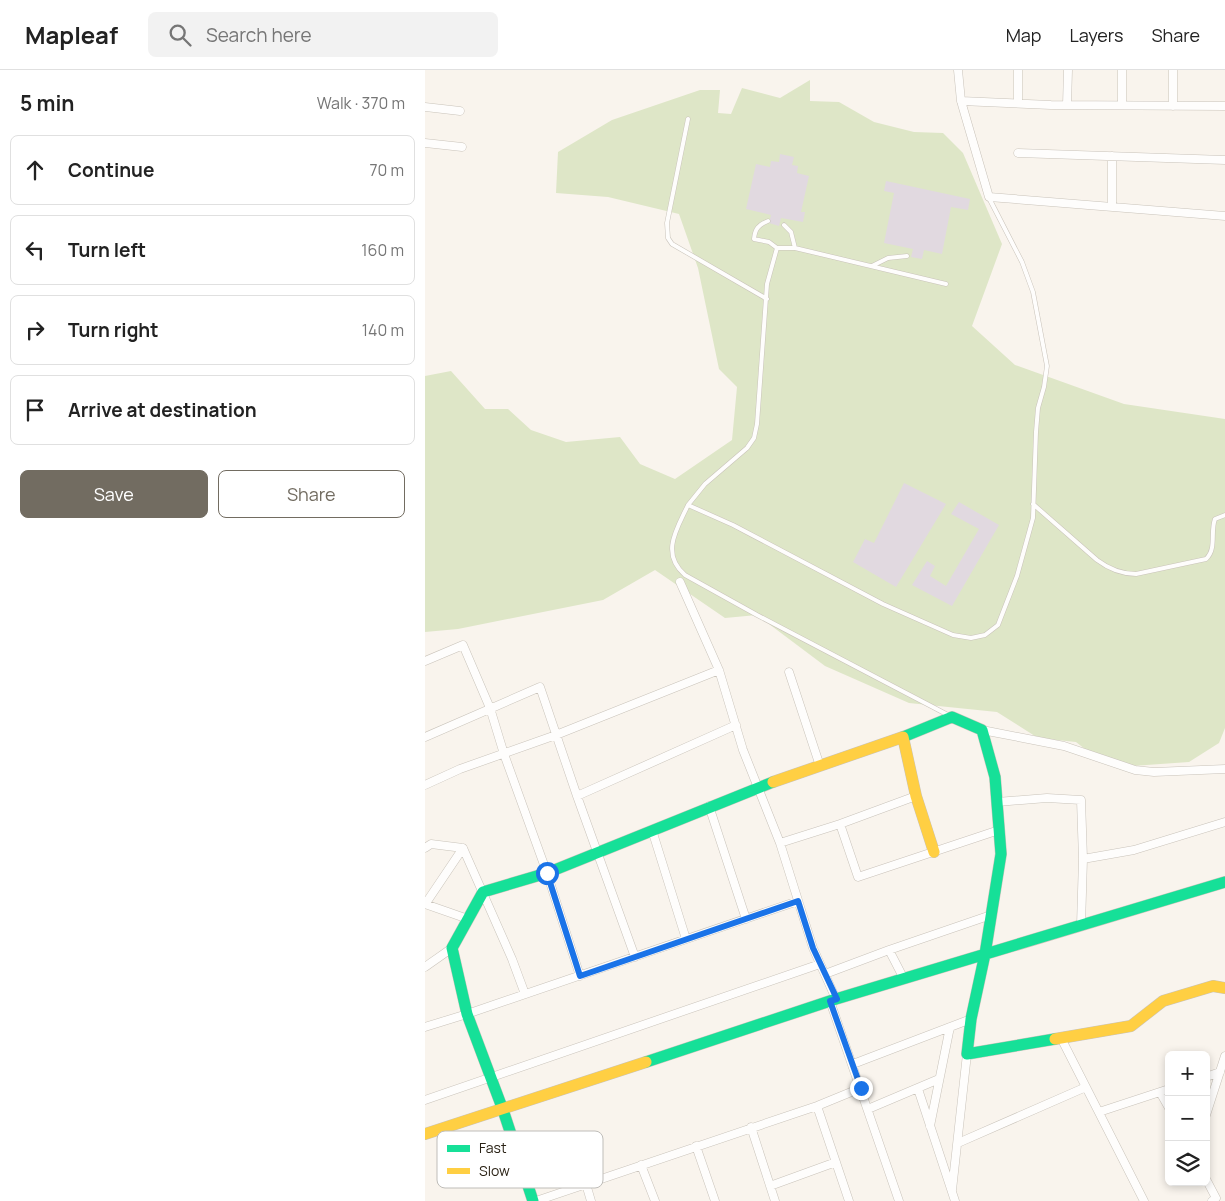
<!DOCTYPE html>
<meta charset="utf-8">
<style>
body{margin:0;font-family:Manrope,sans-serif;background:#f2f2f2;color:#222}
.controls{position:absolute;right:15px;bottom:15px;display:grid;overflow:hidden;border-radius:8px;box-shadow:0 2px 8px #0003}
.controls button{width:45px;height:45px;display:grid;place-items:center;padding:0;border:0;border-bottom:1px solid #e0e0e0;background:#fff;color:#222;font:25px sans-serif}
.stop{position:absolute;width:15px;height:15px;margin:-11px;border:4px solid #1a73e8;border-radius:50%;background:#fff}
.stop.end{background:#1a73e8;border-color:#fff;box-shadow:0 1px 5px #0008}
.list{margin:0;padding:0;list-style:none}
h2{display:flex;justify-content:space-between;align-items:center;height:65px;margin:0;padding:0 20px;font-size:21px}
h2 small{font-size:16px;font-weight:400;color:#767676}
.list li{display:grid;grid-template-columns:32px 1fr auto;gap:15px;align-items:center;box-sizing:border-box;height:70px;margin:0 10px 10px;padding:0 10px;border:1px solid #e0e0e0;border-radius:8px}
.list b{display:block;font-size:19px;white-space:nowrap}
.list em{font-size:16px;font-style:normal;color:#767676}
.actions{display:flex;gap:10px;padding:15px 20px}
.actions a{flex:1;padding:11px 0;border:1px solid #726c61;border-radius:8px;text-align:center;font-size:18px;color:#726c61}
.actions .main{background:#726c61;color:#fff}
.icon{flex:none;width:28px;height:28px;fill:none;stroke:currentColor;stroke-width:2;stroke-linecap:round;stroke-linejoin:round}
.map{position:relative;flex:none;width:800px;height:1131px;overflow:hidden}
header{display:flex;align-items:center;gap:30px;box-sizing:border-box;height:70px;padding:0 25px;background:#fff;border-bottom:1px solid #e0e0e0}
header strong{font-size:24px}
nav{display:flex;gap:28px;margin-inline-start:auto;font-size:18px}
.search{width:350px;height:45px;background:#f2f2f2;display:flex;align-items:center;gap:12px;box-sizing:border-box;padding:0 18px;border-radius:8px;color:#767676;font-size:19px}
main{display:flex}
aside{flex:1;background:#fff}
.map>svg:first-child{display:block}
.green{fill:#dee6c7}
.building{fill:#e1d9e0}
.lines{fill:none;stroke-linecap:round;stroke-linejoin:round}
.lane-casing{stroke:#c9c3ba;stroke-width:5}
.street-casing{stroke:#c9c3ba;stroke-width:9}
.fast-casing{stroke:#c9c3ba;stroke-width:12}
.slow-casing{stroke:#c9c3ba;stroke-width:12}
.lane{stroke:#fefdfc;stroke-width:4}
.street{stroke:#fefdfc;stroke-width:8}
.fast{stroke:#16e098;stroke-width:11}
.slow{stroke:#ffcf43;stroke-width:11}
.route{stroke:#1a73e8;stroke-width:6}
.key{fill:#fff;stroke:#bfbdb9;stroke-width:1}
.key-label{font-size:14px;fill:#2a2215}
</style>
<header>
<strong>Mapleaf</strong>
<div class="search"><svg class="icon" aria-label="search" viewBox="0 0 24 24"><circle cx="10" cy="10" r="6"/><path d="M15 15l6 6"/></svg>Search here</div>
<nav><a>Map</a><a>Layers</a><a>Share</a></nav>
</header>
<main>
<aside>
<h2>5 min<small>Walk · 370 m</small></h2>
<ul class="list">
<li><svg class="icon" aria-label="ahead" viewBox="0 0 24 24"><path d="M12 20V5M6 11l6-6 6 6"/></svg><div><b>Continue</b></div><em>70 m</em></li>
<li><svg class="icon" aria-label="left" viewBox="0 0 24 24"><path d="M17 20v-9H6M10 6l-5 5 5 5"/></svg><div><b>Turn left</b></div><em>160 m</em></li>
<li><svg class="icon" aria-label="right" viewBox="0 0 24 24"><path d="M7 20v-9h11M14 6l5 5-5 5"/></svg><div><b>Turn right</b></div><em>140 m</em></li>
<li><svg class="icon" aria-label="arrive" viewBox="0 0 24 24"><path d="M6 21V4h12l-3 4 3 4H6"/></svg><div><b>Arrive at destination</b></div></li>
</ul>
<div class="actions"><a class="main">Save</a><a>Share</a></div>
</aside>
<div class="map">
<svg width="800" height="1131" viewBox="0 0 800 1131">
<rect width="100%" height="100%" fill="#f9f4ed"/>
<path class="green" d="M385 10V31L414 32 449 52 489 62 518 63 538 83 577 174 547 256 590 295 699 334 800 349V658L794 673 764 692 707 696 670 687 651 672 613 668 572 642 484 633 400 596 332 545 300 548 230 500 178 530 33 559 0 562V306L26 301 60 339H83L106 360 141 372 195 367 215 394 250 409 307 370 312 317 294 299 273 198 254 144 183 127 131 123 133 82 187 50 275 20H295L293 43 306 44 317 18 355 28Z"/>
<path class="building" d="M355 84 369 87 367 95 373 96 372 103 384 106 376 142H380L378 152 356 148 354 156 344 153 346 145 321 139 331 94 345 97 346 91 354 92Z
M461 111 545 129 543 140 526 137 517 184 499 180 497 189 486 187 488 179 459 173 469 123 459 121Z
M479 413 521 434 471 517 428 492 440 469 449 473Z
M534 432 574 455 527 536 487 515 502 491 510 496 505 506 521 516 554 459 526 444Z"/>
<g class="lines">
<defs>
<path id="lane" d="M263 49 242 153 243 168 247 174 342 229
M343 151C333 155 330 159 329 169L344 172 352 178
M359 155 366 162 370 178
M447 196 463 188 482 186
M608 434 672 490C684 499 696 504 711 504L781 489C792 479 785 462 790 449L800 445
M263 435 280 414 322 378 329 368 332 354 342 214 352 178H370L521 214
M525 646 332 545 260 505C235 483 252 459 263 435L308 455 458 534 528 565 546 568 560 565 573 555 592 506 608 448 611 362 613 338 619 317 622 296 608 222 597 192 564 128"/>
<path id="street" d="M533 0 536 31 564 127 800 146
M748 0V36
M536 31 626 35 800 36
M593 33V0
M642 35 643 0
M697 35V0
M0 37 35 41
M0 73 37 77
M593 83 800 90
M687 137V86
M255 512 294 600 318 680 355 773 388 878 411 929
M0 591 38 575 65 638 79 684 122 803 155 906
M364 602 395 696
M557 660 639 676 710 700 729 702 800 699
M0 667 115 617 152 726 210 887
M0 715 35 699 131 665 294 600
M152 726 311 655
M572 732 622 728 656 730 658 789 656 855
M284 736 321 849
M415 754 491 726
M227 760 261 869
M355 773 415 754 433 807 574 760
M0 778 6 774 38 778 87 889 100 924
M658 789 709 780 800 752
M1 833 38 778
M0 834 43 849
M464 880 479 909
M0 897 27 878
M400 904 464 880 566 845
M405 931 474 1131
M0 957 42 944 373 831
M636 968 719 1131
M428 994 546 949
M781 1007 795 1002
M493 1019 530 1131
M735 1022 744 1038
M0 1030 395 894
M392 1036 424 1131
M443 1039 514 1009
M674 1042 744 1019
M781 1045 800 986
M505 1056 525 957
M326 1057 350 1131
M533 1073 661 1017
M271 1076 290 1131
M216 1095 230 1131
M781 1109 791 1128 787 1131
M161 1114 166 1131
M345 1116 411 1092
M527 1120 542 984
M111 1131 392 1036 436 1018"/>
<path id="fast" d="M478 667 527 647 557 660 570 707 576 784 560 884 546 949 542 984 630 969
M221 992 411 929 800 812
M108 1131 78 1040 42 944 27 878 58 822 122 803 348 712"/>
<path id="slow" d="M348 712 478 667 491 726 509 782
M630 969 706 956 738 931 788 916 800 918
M0 1064 221 992"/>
</defs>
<use href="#lane" class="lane-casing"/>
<use href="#street" class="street-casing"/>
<use href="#fast" class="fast-casing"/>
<use href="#slow" class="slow-casing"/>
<use href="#lane" class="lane"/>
<use href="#street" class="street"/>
<use href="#fast" class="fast"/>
<use href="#slow" class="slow"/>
</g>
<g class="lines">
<path class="route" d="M122 803 155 906 373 831 388 878 412 929 405 931 436 1018"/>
</g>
<rect x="12" y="1061" width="166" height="57" rx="8" class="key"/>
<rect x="22" y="1075" width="23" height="7" fill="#16e098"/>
<rect x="22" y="1098" width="23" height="6" fill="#ffcf43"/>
<g class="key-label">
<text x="54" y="1083">Fast</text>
<text x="54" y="1106">Slow</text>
</g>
</svg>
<div class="controls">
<button>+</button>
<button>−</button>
<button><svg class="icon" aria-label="layers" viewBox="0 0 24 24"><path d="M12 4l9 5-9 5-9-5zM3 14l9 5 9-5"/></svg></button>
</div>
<div class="stop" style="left:122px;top:803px"></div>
<div class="stop end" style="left:436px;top:1018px"></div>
</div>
</main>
